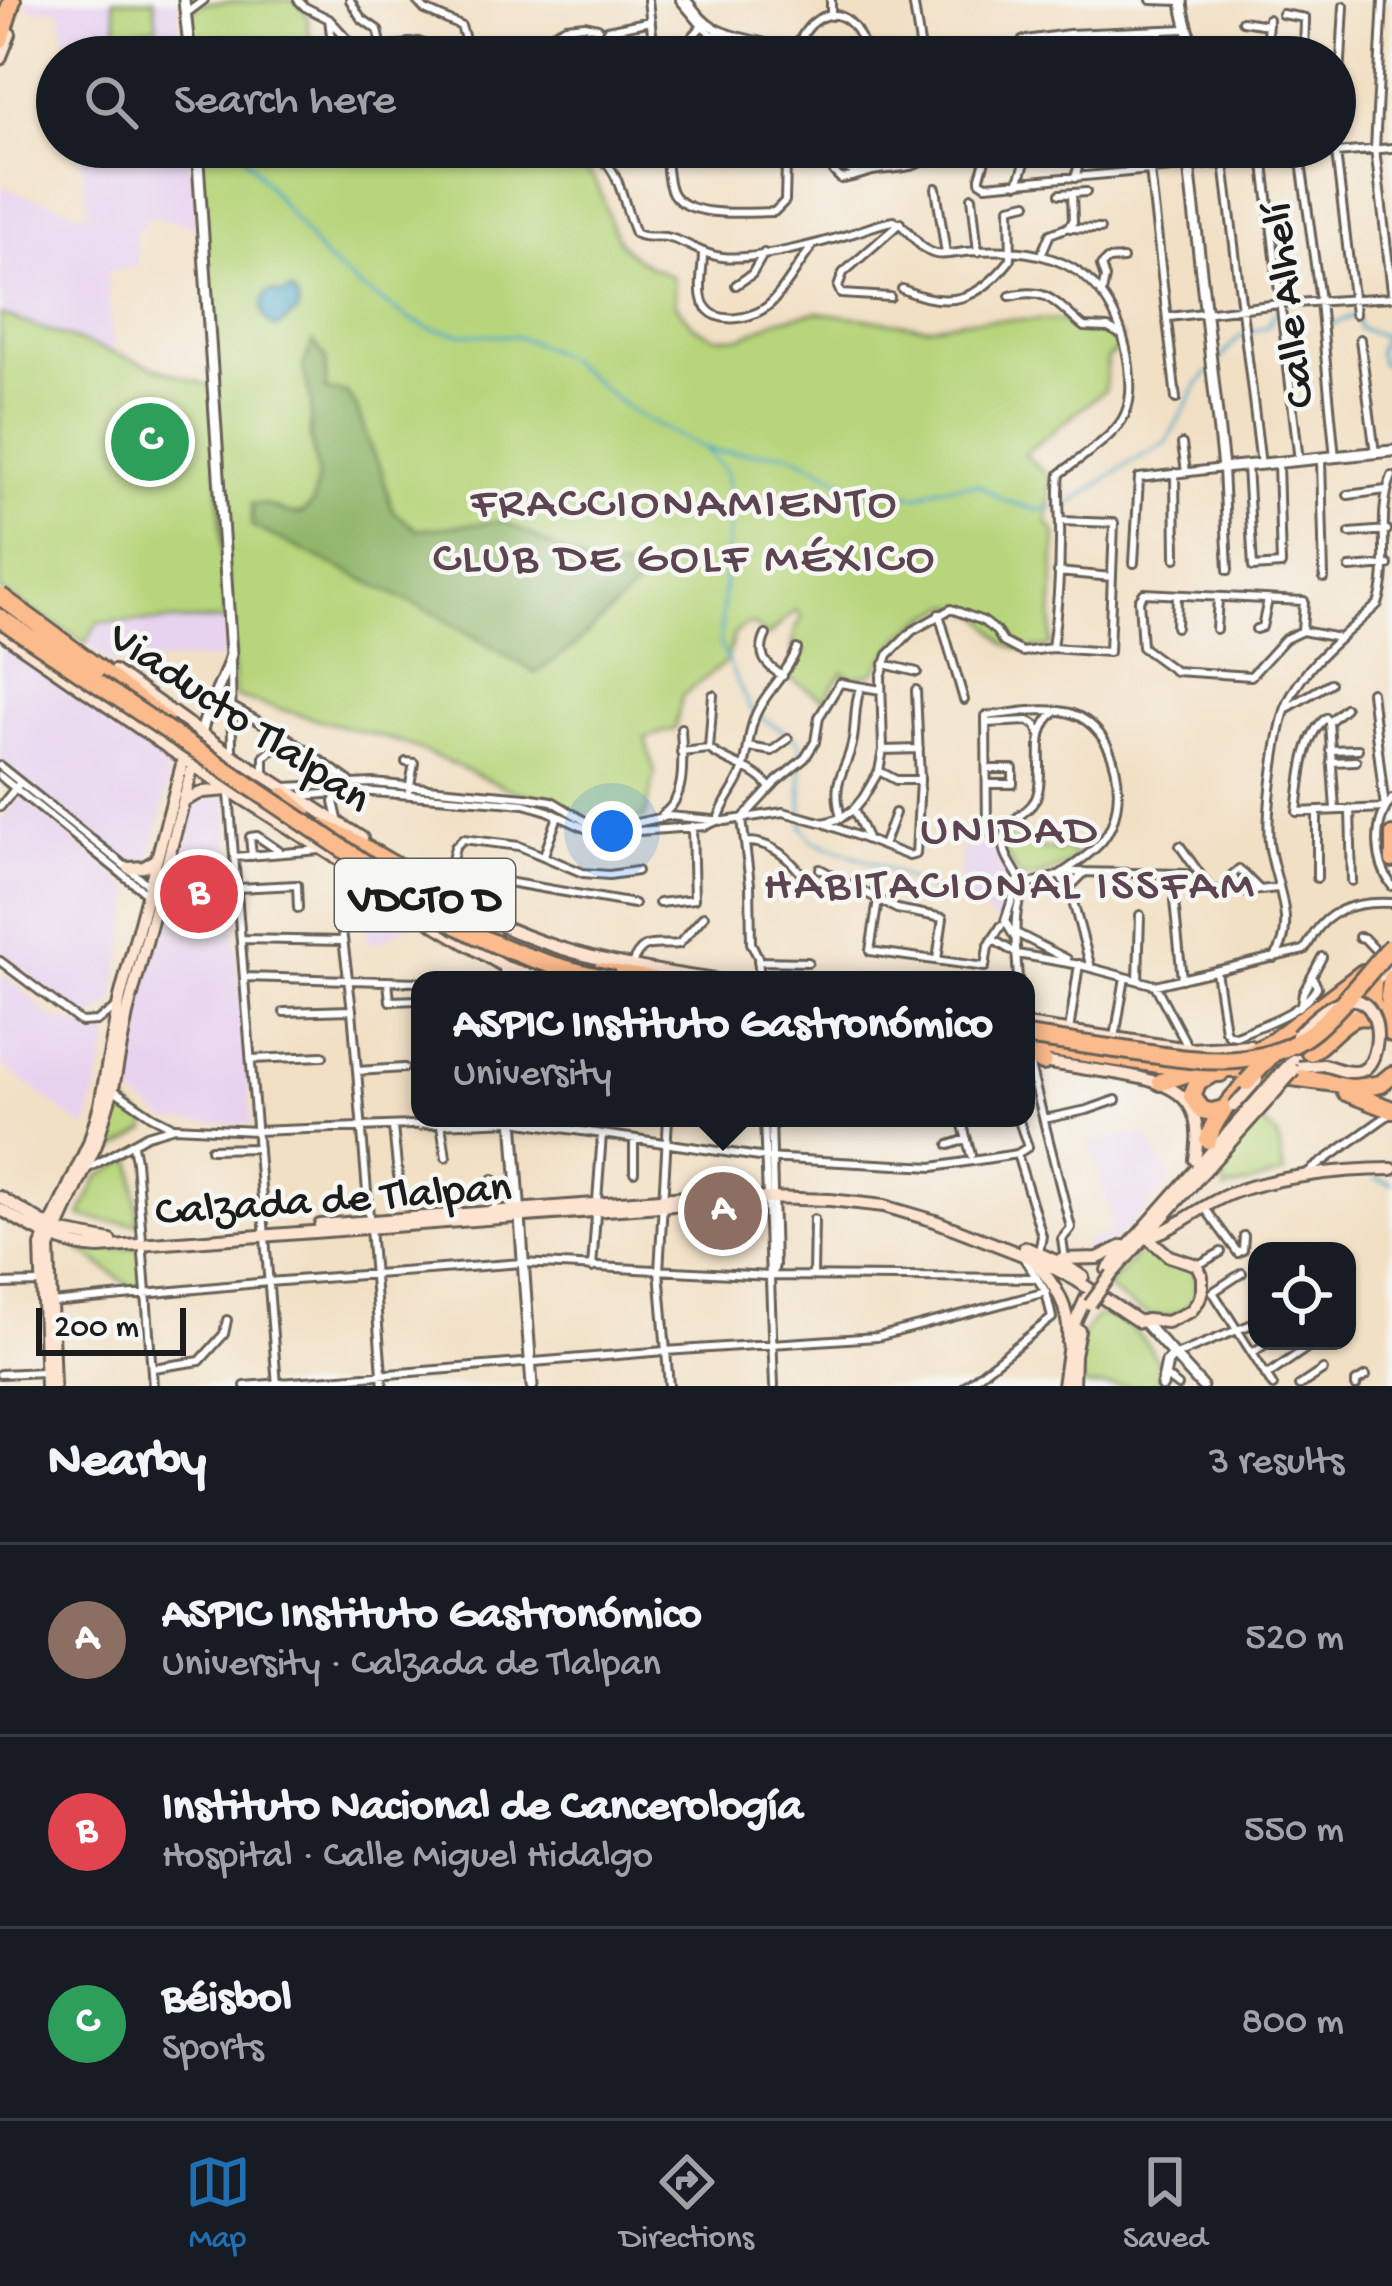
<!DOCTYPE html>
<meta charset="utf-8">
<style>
body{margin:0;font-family:"Gochi Hand",sans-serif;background:#242831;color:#f1f3f6}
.controls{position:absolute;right:36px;bottom:36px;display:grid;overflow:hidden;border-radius:24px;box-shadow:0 3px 9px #0004}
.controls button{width:108px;height:108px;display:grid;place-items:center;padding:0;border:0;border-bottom:3px solid #363941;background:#171b24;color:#f1f3f6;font:60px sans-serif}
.scale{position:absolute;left:36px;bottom:30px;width:150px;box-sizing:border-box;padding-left:12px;border:6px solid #1c1c1c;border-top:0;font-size:33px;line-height:42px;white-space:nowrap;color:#1c1c1c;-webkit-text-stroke:9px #f6f6f2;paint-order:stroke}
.you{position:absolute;left:612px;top:831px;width:42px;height:42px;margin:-30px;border:9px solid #fff;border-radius:50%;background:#1a73e8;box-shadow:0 0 0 18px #1a73e833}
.badge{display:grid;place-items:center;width:78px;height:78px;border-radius:50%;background:#1f6fb2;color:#fff;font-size:39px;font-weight:700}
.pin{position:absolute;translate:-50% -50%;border:6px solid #fff;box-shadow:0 3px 12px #0006}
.popup{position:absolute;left:411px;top:971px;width:624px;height:156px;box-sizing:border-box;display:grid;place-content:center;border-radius:24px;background:#171b24;filter:drop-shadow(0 3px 9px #0005);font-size:39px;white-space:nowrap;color:#9ea1a6}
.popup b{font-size:45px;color:#f1f3f6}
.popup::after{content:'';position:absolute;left:50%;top:100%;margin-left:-24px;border:24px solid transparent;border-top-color:#171b24}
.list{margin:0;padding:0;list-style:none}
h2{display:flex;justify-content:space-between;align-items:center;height:156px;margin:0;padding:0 48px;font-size:51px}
h2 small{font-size:39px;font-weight:400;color:#9ea1a6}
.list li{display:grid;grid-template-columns:78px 1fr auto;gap:36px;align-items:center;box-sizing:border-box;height:192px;padding:0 48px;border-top:3px solid #363941}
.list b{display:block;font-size:45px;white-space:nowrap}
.list p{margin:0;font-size:39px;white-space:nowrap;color:#9ea1a6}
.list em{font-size:39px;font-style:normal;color:#9ea1a6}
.icon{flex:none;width:66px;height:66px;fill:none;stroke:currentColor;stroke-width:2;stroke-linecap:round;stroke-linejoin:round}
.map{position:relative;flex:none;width:1392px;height:1386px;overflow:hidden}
.search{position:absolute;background:#171b24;box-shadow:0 3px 9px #0004;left:36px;right:36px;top:36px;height:132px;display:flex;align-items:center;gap:30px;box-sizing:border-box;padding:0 42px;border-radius:66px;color:#9ea1a6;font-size:45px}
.sheet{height:732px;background:#171b24}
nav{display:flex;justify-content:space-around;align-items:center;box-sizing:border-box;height:168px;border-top:3px solid #363941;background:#171b24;font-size:33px;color:#9ea1a6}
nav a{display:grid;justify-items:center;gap:6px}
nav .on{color:#1f6fb2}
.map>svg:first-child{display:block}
.built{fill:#e7d2ef}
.green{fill:#b7d57b;stroke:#6a784c;stroke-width:3}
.forest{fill:#91b66b;stroke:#566944;stroke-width:3}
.water{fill:#48a6c7;stroke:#326172;stroke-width:3}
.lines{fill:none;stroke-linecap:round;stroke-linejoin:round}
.stream{stroke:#48a6c7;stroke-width:3}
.minor-casing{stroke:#676157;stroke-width:12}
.tertiary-casing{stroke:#676157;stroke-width:15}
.secondary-casing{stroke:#676157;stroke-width:16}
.primary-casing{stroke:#676157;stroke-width:18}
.motorway-casing{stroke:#676157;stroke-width:22}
.minor{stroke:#fff;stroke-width:6}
.tertiary{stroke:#fff;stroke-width:9}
.secondary{stroke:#fde4d1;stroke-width:10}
.primary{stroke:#fbbb8d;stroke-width:12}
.motorway{stroke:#fbbb8d;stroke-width:16}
.secondary-bridge-casing{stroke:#676157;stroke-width:16;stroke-linecap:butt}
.motorway-bridge-casing{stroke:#676157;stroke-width:22;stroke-linecap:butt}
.secondary-bridge{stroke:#fde4d1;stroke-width:10}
.motorway-bridge{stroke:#fbbb8d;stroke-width:16}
.labels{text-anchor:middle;stroke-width:9;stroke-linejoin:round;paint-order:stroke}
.shield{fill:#f6f6f2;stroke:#5d5d5c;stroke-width:3}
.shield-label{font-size:42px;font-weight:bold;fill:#1c1c1c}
.street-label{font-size:45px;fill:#1c1c1c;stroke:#f6f6f2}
.neighbourhood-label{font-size:48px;letter-spacing:3px;fill:#5c4451;stroke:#f6f6f2}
</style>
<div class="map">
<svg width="1392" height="1386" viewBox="0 0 1392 1386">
<rect width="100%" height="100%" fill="#f6f6f2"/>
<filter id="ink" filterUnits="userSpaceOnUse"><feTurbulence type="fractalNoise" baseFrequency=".00833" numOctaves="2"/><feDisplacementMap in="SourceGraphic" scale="24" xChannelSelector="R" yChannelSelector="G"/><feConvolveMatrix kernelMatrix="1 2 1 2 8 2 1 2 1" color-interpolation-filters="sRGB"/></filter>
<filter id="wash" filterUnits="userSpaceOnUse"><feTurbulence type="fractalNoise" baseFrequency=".004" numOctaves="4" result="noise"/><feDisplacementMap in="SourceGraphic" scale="48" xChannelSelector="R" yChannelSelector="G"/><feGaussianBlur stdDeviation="2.7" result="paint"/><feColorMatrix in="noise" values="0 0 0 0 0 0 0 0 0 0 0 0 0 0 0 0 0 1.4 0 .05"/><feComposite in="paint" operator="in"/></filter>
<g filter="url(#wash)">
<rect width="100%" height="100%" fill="#f2e0c5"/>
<path class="built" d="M28 0H178L182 57H67L61 11 50 8 27 10Z
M80 147H189L197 226 148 216 144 230 135 228 138 267 106 271 114 353 0 314V187L88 214Z
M226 620 223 659 111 662 86 643 98 622Z
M0 637 154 746 167 768 169 783 151 859 130 864 0 761Z
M21 796 130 889 133 898 113 1003 94 1016 81 1017 0 953V823Z
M202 798H227L238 976 252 1125 167 1121 118 1084 136 1000 140 997 144 985 186 811Z
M963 834 997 835 998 852 1016 878 999 923 958 897Z
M366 888 411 919V923L381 942H368L366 904 343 906V902L366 900Z
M0 973 31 997 49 1016 110 1035 87 1130 0 1063Z
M1145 1133 1171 1179 1124 1234 1116 1236 1117 1242 1085 1251 1082 1242 1107 1236 1112 1229 1111 1218 1090 1140Z"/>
<path class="green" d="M113 0H154L157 27 118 33Z
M293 0 307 14 311 46 324 57H193L189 16 200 3Z
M199 147H542C554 159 572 159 584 169 606 187 604 216 618 239 629 258 653 268 673 277L676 305 692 325 715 337H742L777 320 817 312 928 327 962 320H1060L1084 331 1105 329 1121 337 1120 348 1107 359 1105 390 1024 454 1051 478C1048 493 1051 506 1047 521L1056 535 1051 646 1023 650 1005 644 981 615 953 605C910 623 898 637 873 674L851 677 843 672 824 699 786 676 797 658 792 653 795 630 802 618 796 610 768 636 750 623 734 634 727 661 682 696 675 729 645 738 655 773 645 817 626 822 589 823 538 797 514 791 404 743 235 697Z
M0 314 213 387 226 620 98 622 86 643 0 591Z
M1011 823 1043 850 1054 849 1059 853 1065 847 1077 857C1059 869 1042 880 1020 877L1004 852Z
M115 1095 146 1120 147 1130 95 1162Z
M1257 1118 1278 1137 1284 1174 1225 1190 1223 1178 1216 1165Z
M133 1158 138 1223 108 1222 80 1216 98 1177Z
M1148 1244 1158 1256 1193 1270 1196 1280 1193 1301C1160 1333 1137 1309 1107 1288Z
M141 1247 143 1293H139L80 1250Z
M1100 1315C1129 1320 1149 1342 1161 1368L1156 1386H1085C1073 1364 1078 1329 1100 1315Z"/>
<path class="forest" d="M313 341 326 359V390L346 393 356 406 372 452 381 468 392 510 417 530 503 521 589 565 652 572 572 648 536 673 437 615 252 526V504H266L289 514H301L313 503 318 476 310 436 311 402 303 367Z"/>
<path class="water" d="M272 291 280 294 291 291C299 298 299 302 298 312L277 328C262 322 258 308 266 293Z"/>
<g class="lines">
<path class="stream" d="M238 147 324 258 357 285 411 320 432 329 462 334 514 336 534 343 564 357 635 414 704 448 717 452 788 453 824 470 854 488 917 496 942 487 978 484 1003 500 1037 510 1070 504 1125 466 1166 443 1198 384 1210 371
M1325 313 1332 324 1356 315 1359 328 1383 336 1378 352 1382 364 1392 367
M1216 364 1240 336 1268 326 1277 308
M704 448 725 471 731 497 720 644C722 649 747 704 750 708 764 724 786 728 800 743L803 827 813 841 879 865 958 903
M1376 1179 1392 1184"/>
</g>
</g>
<g filter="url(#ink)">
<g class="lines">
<defs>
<path id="minor" d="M298 0 305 7 329 19 354 46 370 51 418 42 454 55 550 35 566 27 585 25 598 28
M350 0 361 18 378 30 384 57
M416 0 425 10 461 26 469 52
M648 0 655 57
M680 0 702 26 712 34 791 57C797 46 803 31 813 23 841 0 863 30 865 57
M687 0C695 10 703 22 715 28 741 42 774 39 799 57
M831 0V16
M913 0 922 57
M1151 0 1182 1
M1383 0 1375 149 1392 291
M1344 6 1336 152 1355 314
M188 12 204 0
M1282 14 1305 18 1304 57
M329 19 332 43 338 46 350 42
M1242 21 1268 25
M408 43 410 57
M687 43 702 26
M607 57 605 34 607 30 651 21
M1016 57 1022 41 1025 40 1069 34 1186 29
M1062 57 1069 34
M1113 57 1120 32
M1156 57 1161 32
M1266 57 1268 19
M665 147C667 161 666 182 673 194 690 219 748 212 774 212L785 201 786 164 781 154 666 156
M827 147 834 172 841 179C852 178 861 174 872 171 899 166 919 172 938 147
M833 147 840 165 858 174
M989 147 980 177V181L986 185 1392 148
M1233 147 1234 162
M1262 147 1299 461
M1299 147 1320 301 1335 458
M1224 163 1261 465
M1207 164 1208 147
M1150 170 1176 399
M1132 171 1137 147
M1075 178 1084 147
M1018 183 1031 147
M936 188 946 254
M1060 194 1086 192
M972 197 978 252
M1070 228 1100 229
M703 254C703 268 698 289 703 302 714 328 755 319 771 303 786 288 798 265 811 248
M1041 255 1050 234 1066 228 1073 222 1072 193
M736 285 752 274 764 253
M902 289C950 310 979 300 1011 259L1010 207 1027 203
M1102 293 1105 278 1101 266 1107 260 1123 259
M1010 296C1050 286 1056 305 1084 327L1108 328 1120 334
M890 297 841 294 838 287 843 273 900 223
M1169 317 1279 304 1392 297
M1360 339 1375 453
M1182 444 1186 472
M1321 459 1324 578
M1247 466 1253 567 1281 565 1278 463
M1175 473 1176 558
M1348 495 1386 490
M1350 533 1387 530
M1134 563 1139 478 1223 468 1228 570
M1350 568 1388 565
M1058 572 1112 577
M1144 593 1304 601 1302 631 1285 639 1251 676 1175 671 1142 647 1139 600Z
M939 614 964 700
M1176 627 1177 595
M1216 629 1218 598
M1256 629 1262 627 1268 600
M1302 631 1339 638
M766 635C756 655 766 666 783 676
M1052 648 1109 652 1114 523 1060 521
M231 663 232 751
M884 664 917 672
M212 707 224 703 231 706 287 737 349 781
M1289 707 1330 683
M1326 718C1302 737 1301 782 1297 812L1385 808 1371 692
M1326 718 1329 722 1335 809
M1329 722 1345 708
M986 723 1028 721 1036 725 1039 732
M748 747 772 751 788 739
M709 749 713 695
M883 750 919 749
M1330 750 1358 749
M681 752 709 749C729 765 755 767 770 788
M406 762 414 763 409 790
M1331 762 1356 761
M0 766 151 887
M987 769H1013V784H987
M879 771 896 780H920
M264 772V757L287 737
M0 776 147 894
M284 787 373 783 526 797 552 801 593 826 627 825 668 816 725 821 783 812 824 823 841 818 854 809 863 798 879 771 883 750 881 677 888 655 912 631 951 609 983 621 996 631 1003 642 1022 652 1052 648C1057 613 1060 577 1060 541 1061 518 1057 497 1060 474 1078 459 1111 439 1122 420 1132 404 1131 384 1129 366 1122 315 1098 272 1046 257 1020 249 991 250 964 252 955 253 945 256 936 254 917 250 911 228 894 221 879 223 864 230 850 234 818 244 754 261 722 257 702 255 689 243 670 238 657 234 647 240 635 233 620 198 624 170 588 147
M229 794 277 1385
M301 796 360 791 525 804 548 811 598 834 705 826 717 821
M1392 799C1372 824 1375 861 1392 886
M0 807 18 785
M1350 809 1352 881
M854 810 868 840
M663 814C688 797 682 755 681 728
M841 818C830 774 847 775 853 739 856 722 854 706 860 688
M338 819 334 802 339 793
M718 821C722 802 736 790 743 770 749 752 748 731 756 714 766 691 787 675 797 649
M826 824 909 856 916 854 920 780 916 690
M966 832H987L986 716C1011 714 1045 706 1070 713 1119 728 1131 803 1103 840 1092 853 1073 866 1059 875 1049 880 1032 880 1025 889 1010 907 1017 957 1018 980
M745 842C767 841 786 855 800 872
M883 846 895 813
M1180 846 1211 890 1241 892 1278 888
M544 855 558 816
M252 856 250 837 257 836 279 851
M234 857 320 850
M343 862 340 915 352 1010 383 1386
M820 869 897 909 943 918 937 960
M450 872 634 904
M1085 872 1069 888 1059 875 1075 872 1186 874
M1317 878V811
M237 888 297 885 298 908
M1240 890 1232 875 1239 869 1260 890
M444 896 455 847 463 839 519 846 583 873 609 875 637 871
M1072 898 1091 968
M878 900 870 951 985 967 988 947 1001 926
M1174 901 1182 979
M659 903 694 899 692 826
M1018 934 1067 959
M1359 937 1364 938 1380 955
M1015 938 1005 921 1019 878C1012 864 1000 852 1005 835 1010 815 1034 813 1038 792 1045 763 1030 733 1055 712
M241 939 343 941
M992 939 1017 954 1080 965 1155 985 1304 950C1308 945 1311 939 1314 934 1331 907 1362 901 1392 903
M1274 958C1300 925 1273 879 1269 843 1266 815 1277 722 1290 698 1310 658 1347 634 1378 604 1392 566 1375 516 1392 476
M0 961 81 1022 96 1021 115 1009
M758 961 808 962
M631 966C643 936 655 947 679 944L704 916
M1216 971 1225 1030 1229 1035 1236 1036C1263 1024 1303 1013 1317 987L1312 976 1322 957
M244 977 420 982
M760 980 758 957 751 943 750 884 742 819 777 781 805 758 815 742 819 717 840 683 881 690
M1138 980 1140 915
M388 982 390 1001 420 1000
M1155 985 1188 1047
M1301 1004 1303 993 1312 976
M284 1012 352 1010
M1069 1031 1079 964
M1115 1038 1125 977
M251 1059 323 1056
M1029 1062 1071 1228 1062 1239 1065 1259
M357 1071 404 1068
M418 1076 420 1126
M111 1088 152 1116 170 1125
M440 1118 446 1157
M668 1118 659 1271 669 1386
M764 1118 774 1386
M771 1118 775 1265 773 1273
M961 1118 971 1155
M1044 1119 1087 1110 1116 1100
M393 1127 398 1176
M133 1145 136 1161 153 1386
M949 1145 967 1139
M211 1149 258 1148
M1017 1154 1042 1236 1039 1252
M1017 1154 1028 1147 1018 1118
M87 1169 147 1135 174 1127 256 1131 514 1121 766 1158 933 1167 1017 1154
M634 1172V1139
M1307 1173 1387 1116
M493 1179 495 1210
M1204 1207 1238 1253 1243 1250 1244 1236
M1198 1265 1221 1252
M592 1268 602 1134
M1242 1273 1213 1292 1273 1386
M813 1276 814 1219
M0 1284 41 1283
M51 1303 268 1282 522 1263 770 1276 1037 1278
M1252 1353 1270 1341
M1176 1355 1257 1322
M153 1368 200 1361 224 1334 227 1320
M0 1374 44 1372
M1165 1376 1178 1386
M1266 1376 1311 1345
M245 1386 665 1351 877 1337 1046 1292
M965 1386 1052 1318 1046 1292 1023 1257
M1299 1386 1323 1370
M1356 1386V1382L1366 1376"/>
<path id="tertiary" d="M184 0 190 57
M1182 0C1183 21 1193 36 1192 57
M197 147 231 654C224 682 207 705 201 734
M1187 147 1223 468 1392 451
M505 967V980
M513 1118 532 1386
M1143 1321 1202 1386
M1162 1386 1167 1362 1173 1356"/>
<path id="secondary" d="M0 59 10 34
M0 632 229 790 346 864
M114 671 232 755 362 838
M185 800 203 792 229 790
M129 868 144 867 156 860
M367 877 438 927 505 967 546 980
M415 877C509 943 605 965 716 980
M1336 1023 1392 963
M1026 1025 1189 1049 1250 1046
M1041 1062C1064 1065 1086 1069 1109 1072 1165 1081 1208 1090 1195 1160
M1297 1067 1324 1065
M0 1197 57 1231 111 1241
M0 1209C32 1228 61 1247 99 1248L767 1198 830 1200 884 1206 935 1221 1046 1264 1076 1280 1139 1322 1146 1320 1167 1322 1191 1311 1199 1300 1202 1290V1276L1197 1265 1169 1256 1147 1237
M320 1225 739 1193
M1147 1237C1175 1229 1197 1209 1223 1197 1266 1177 1345 1169 1392 1169
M1025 1247 1067 1266 1083 1277
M1061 1259 1098 1258 1123 1246
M1033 1260C1056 1285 1071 1308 1068 1343
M1107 1270 1264 1092
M1112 1274 1272 1096
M46 1386 41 1246 89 1143 100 1105 120 997 188 742
M54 1386 49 1248 96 1145 113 1088 127 1014 198 747
M1063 1386 1071 1331 1086 1298
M1073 1386 1074 1355 1079 1330"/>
<path id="primary" d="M1392 834V861"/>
<path id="motorway" d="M0 40 12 0
M98 668 164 720
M283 796 304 814
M324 828 345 837 416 878
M344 856 368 877
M441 905 491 934
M600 971 653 980
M1392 977 1389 997 1392 1014
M1373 983 1372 1002 1385 1026
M1038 1046 1220 1073
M1310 1052C1339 1035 1354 993 1392 1033
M1026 1054 1043 1062
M1247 1055 1271 1043 1363 973
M1212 1066 1364 1087 1381 1084 1392 1075
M1215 1073 1198 1081 1192 1096 1202 1110 1212 1112 1224 1109
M1161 1082 1195 1071
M1346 1092 1392 1110
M1208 1140C1214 1117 1232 1100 1247 1082"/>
</defs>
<use href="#minor" class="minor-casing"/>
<use href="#tertiary" class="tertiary-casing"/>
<use href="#secondary" class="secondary-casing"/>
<use href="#primary" class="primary-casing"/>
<use href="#motorway" class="motorway-casing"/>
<use href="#minor" class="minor"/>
<use href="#tertiary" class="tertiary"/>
<use href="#secondary" class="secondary"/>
<use href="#primary" class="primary"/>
<use href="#motorway" class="motorway"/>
<defs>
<path id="secondary-bridge" d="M1297 1035C1381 943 1392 1058 1361 1071 1348 1074 1337 1069 1324 1065
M1264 1092 1293 1060
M1272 1096 1294 1070
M1234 1106 1257 1080
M1090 1304 1112 1274"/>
<path id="motorway-bridge" d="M0 596 98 668
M0 618 458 926C507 952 559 970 614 980
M1026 1036C1063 1041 1100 1047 1137 1052 1198 1061 1264 1073 1316 1029 1344 1005 1367 973 1392 946
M1247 1082 1274 1052"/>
</defs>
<use href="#secondary-bridge" class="secondary-bridge-casing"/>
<use href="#motorway-bridge" class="motorway-bridge-casing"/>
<use href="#secondary-bridge" class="secondary-bridge"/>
<use href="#motorway-bridge" class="motorway-bridge"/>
</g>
</g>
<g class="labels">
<rect class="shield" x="335" y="859" width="180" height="72" rx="9"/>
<g class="shield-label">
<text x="425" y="910">VDCTO D</text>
</g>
<g class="street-label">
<text transform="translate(1284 306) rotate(-97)" y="16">Calle Alhelí</text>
<text transform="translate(242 714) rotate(34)" y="16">Viaducto Tlalpan</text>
<text transform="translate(333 1195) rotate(-4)" y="16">Calzada de Tlalpan</text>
</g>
<g class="neighbourhood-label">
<text x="685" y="515">FRACCIONAMIENTO<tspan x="685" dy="55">CLUB DE GOLF MÉXICO</tspan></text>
<text x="1010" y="842">UNIDAD<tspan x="1010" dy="55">HABITACIONAL ISSFAM</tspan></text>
</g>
</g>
</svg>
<div class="controls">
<button><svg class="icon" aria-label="locate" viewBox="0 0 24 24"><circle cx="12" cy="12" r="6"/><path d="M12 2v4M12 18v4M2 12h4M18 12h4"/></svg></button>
</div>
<div class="scale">200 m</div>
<div class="you"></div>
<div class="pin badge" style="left:723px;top:1211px;background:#8d6e63">A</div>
<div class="popup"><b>ASPIC Instituto Gastronómico</b>University</div>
<div class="pin badge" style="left:199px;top:894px;background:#e0444e">B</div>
<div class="pin badge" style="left:150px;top:442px;background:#2e9e5b">C</div>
<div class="search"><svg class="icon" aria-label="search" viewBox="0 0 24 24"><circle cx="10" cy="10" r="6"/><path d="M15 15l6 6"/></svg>Search here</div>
</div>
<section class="sheet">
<h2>Nearby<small>3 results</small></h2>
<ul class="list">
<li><span class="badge" style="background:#8d6e63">A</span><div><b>ASPIC Instituto Gastronómico</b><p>University · Calzada de Tlalpan</p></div><em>520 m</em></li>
<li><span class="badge" style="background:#e0444e">B</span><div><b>Instituto Nacional de Cancerología</b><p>Hospital · Calle Miguel Hidalgo</p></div><em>550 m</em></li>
<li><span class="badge" style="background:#2e9e5b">C</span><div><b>Béisbol</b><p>Sports</p></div><em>800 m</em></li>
</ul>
</section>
<nav>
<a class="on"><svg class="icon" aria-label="map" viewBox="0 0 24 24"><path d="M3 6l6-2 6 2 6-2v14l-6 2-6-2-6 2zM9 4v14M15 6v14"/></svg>Map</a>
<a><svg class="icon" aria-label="directions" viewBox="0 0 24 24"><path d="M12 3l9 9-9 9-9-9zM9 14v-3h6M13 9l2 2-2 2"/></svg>Directions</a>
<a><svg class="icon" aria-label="saved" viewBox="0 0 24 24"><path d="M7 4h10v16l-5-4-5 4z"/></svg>Saved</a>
</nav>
